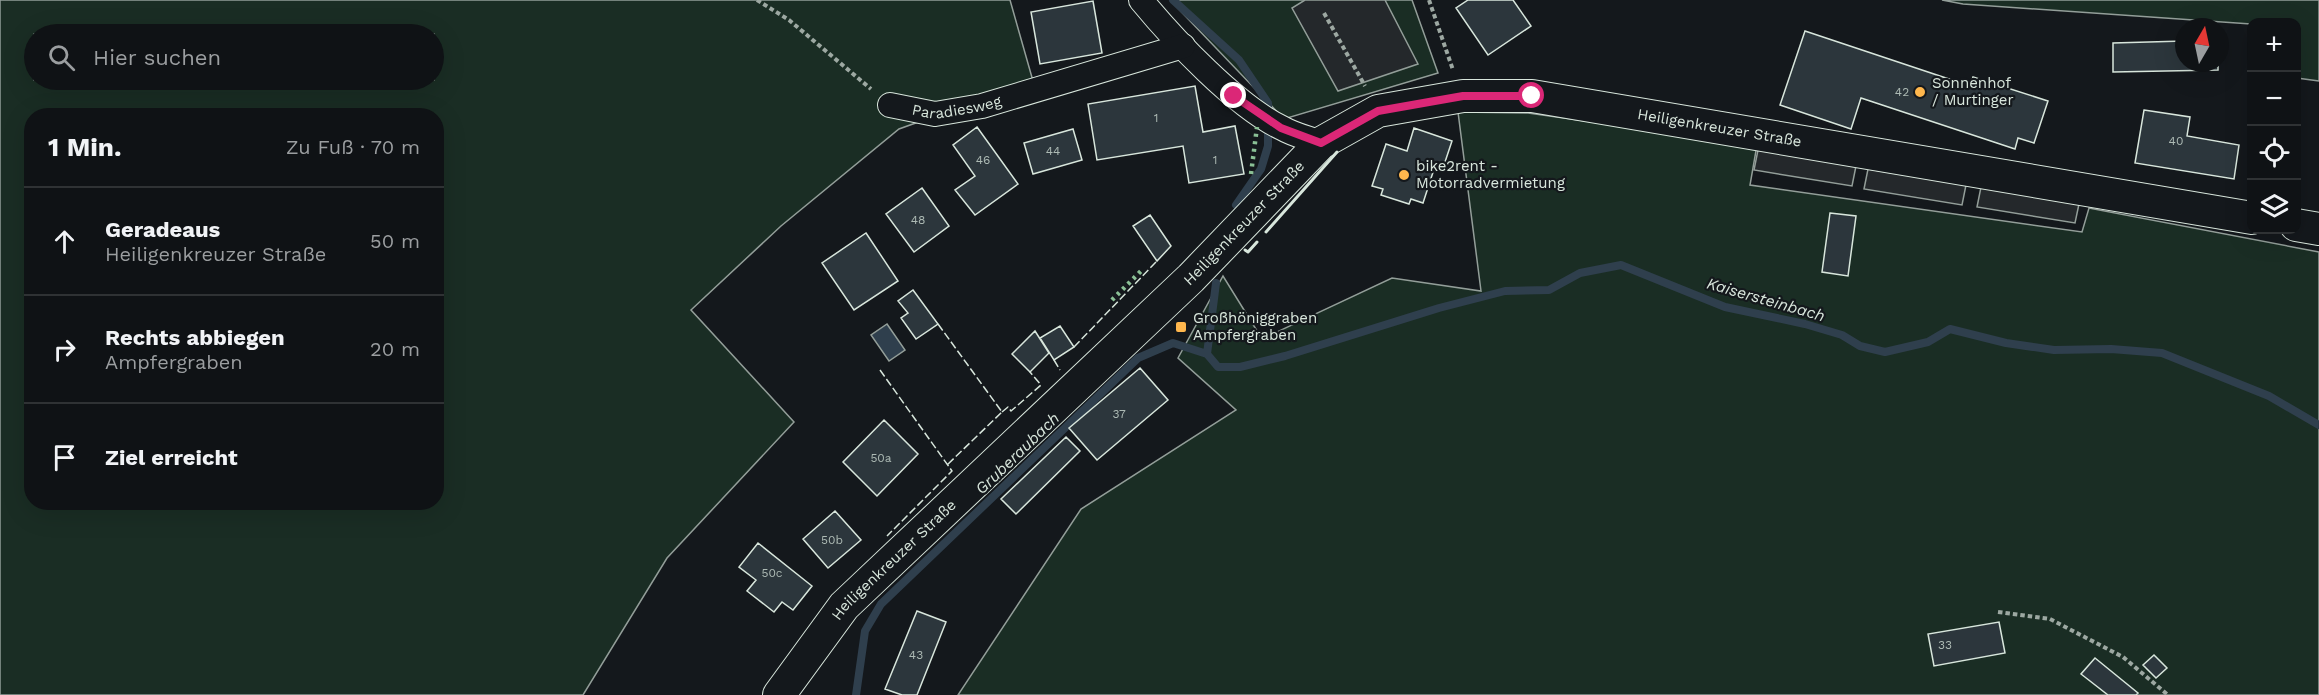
<!DOCTYPE html>
<html lang="de">
<meta charset="utf-8">
<style>
body{margin:0;font-family:"Work Sans",sans-serif;background:#1d2022;color:#f1f3f6}
.controls{position:absolute;right:18px;top:18px;display:grid;overflow:hidden;border-radius:12px;box-shadow:0 6px 24px #0002}
.controls button{width:54px;height:54px;display:grid;place-items:center;padding:0;border:0;border-bottom:2px solid #2f3234;background:#0f1215;color:#f1f3f6;font:30px sans-serif}
.compass{position:absolute;left:2175px;top:18px;width:54px;height:54px;border-radius:50%;background:#0f1215;box-shadow:0 6px 24px #0002;rotate:9deg}
.stop{position:absolute;width:18px;height:18px;margin:-14px;border:4px solid #db2777;border-radius:50%;background:#fff}
.stop.end{background:#db2777;border-color:#fff;box-shadow:0 2px 6px #0008}
.list{margin:0;padding:0;list-style:none}
h2{display:flex;justify-content:space-between;align-items:center;height:78px;margin:0;padding:0 24px;font-size:26px}
h2 small{font-size:20px;font-weight:400;color:#9b9ea0}
.list li{display:grid;grid-template-columns:39px 1fr auto;gap:18px;align-items:center;box-sizing:border-box;height:108px;padding:0 24px;border-top:2px solid #2f3234}
.list b{display:block;font-size:22px;white-space:nowrap}
.list p{margin:0;font-size:20px;white-space:nowrap;color:#9b9ea0}
.list em{font-size:20px;font-style:normal;color:#9b9ea0}
.icon{flex:none;width:33px;height:33px;fill:none;stroke:currentColor;stroke-width:2;stroke-linecap:round;stroke-linejoin:round}
.map{position:relative;flex:none;width:2319px;height:695px;overflow:hidden}
.search{position:absolute;background:#0f1215;box-shadow:0 6px 24px #0002;left:24px;top:24px;width:420px;height:66px;display:flex;align-items:center;gap:15px;box-sizing:border-box;padding:0 21px;border-radius:33px;color:#9b9ea0;font-size:22px}
.panel{position:absolute;background:#0f1215;box-shadow:0 6px 24px #0002;left:24px;top:108px;width:420px;height:402px;border-radius:24px}
.map>svg:first-child{display:block}
.green{fill:#1a2d24;stroke:#939e99;stroke-width:1.5;fill-rule:evenodd}
.parking{fill:#24282b;stroke:#939e99;stroke-width:1.5}
.water{fill:#2f3f4d;stroke:#939e99;stroke-width:1.5}
.lines{fill:none;stroke-linecap:round;stroke-linejoin:round}
.stream{stroke:#2f3f4d;stroke-width:8}
.building{fill:#2c363c;stroke:#d8e6dc;stroke-width:1.5}
.minor-casing{stroke:#d8e6dc;stroke-width:26}
.tertiary-casing{stroke:#d8e6dc;stroke-width:34}
.path{stroke:#9da8a2;stroke-width:4;stroke-dasharray:4.5 3;stroke-linecap:butt}
.minor{stroke:#14181c;stroke-width:24}
.tertiary{stroke:#14181c;stroke-width:32}
.hedge{stroke:#8ac095;stroke-width:4.5;stroke-dasharray:3 4.5;stroke-linecap:butt}
.fence{stroke:#d8e6dc;stroke-width:1.5;stroke-dasharray:8 3;stroke-linecap:butt}
.wall{stroke:#d8e6dc;stroke-width:3}
.route{stroke:#db2777;stroke-width:8}
.poi-dot{fill:#ffb74d;stroke:#14181c;stroke-width:2}
.labels{text-anchor:middle;stroke-width:4.5;stroke-linejoin:round;paint-order:stroke}
.number-label{font-size:12px;fill:#adbab4}
.poi-label{font-size:15px;fill:#d8e6dc;stroke:#14181c;text-anchor:start}
.street-label{font-size:15px;fill:#d8e6dc;stroke:#14181c}
.water-label{font-size:16px;font-style:italic;fill:#d8e6dc;stroke:#14181c}
</style>
<div class="map">
<svg width="2319" height="695" viewBox="0 0 2319 695">
<rect width="100%" height="100%" fill="#14181c"/>
<path class="green" d="M0 0H1010L1033 81 899 129 781 226 691 310 794 422 667 558 583 695H0ZM34 34H434V80H34ZM32 116H436V502H32Z
M1170 0H1412L1438 73 1284 119Z
M1942 0H2319V81L2297 78 2296 22 2251 24 1963 4Z
M1458 112 1528 113 1757 145 1750 185 2082 232 2089 208 2319 252V695H958L1081 509 1236 410 1178 358 1223 276 1262 339 1392 278 1481 291Z"/>
<path class="parking" d="M1305 0H1385L1418 64 1338 91 1292 8Z
M1758 150 1856 166 1852 186 1754 170Z
M1868 169 1966 185 1962 205 1864 189Z
M1981 187 2079 204 2075 223 1977 207Z"/>
<path class="water" d="M887 324 905 350 889 361 871 335Z"/>
<g class="lines">
<path class="stream" d="M1173 0 1239 60 1268 103V146L1261 169 1236 205
M1207 354 1218 367H1240L1285 356 1439 308 1505 291 1549 290 1580 273 1621 265 1725 307 1805 324 1842 335 1860 346 1885 352 1928 342 1950 329 2006 343 2054 350 2111 349 2162 353 2269 396 2319 425
M856 695 865 631 881 604 1138 358 1173 343 1207 354 1216 283"/>
</g>
<path class="building" d="M1468 0H1513L1531 26 1488 55 1456 8Z
M1093 1 1102 53 1040 64 1031 12Z
M1805 31 1970 86 1973 77 2048 101 2034 143 2018 138 2015 149 1861 98 1851 129 1780 105Z
M2184 41V63H2218V70L2113 72V43Z
M1195 86 1203 132 1235 126 1244 174 1189 183 1183 146 1097 160 1088 104Z
M2144 110 2190 117 2187 136 2239 145 2234 179 2135 163Z
M977 127 1018 184 975 215 955 190 975 176 953 145Z
M1414 128 1452 141 1444 165 1436 163 1423 203 1411 199 1409 204 1381 195 1383 189 1372 186 1386 144 1407 151Z
M1073 129 1082 160 1033 174 1024 143Z
M922 188 949 226 914 252 886 214Z
M1830 213 1856 216 1848 276 1822 272Z
M1150 215 1171 246 1157 261 1133 226Z
M866 233 898 281 854 310 822 263Z
M913 290 938 324 916 339 901 318 908 313 898 301Z
M1060 326 1074 347 1054 360 1040 338Z
M1035 331 1049 353 1030 372 1012 354Z
M1140 368 1168 400 1097 460 1069 428Z
M884 420 918 454 877 496 843 462Z
M1066 437 1080 451 1016 514 1001 499Z
M835 511 861 540 828 568 803 539Z
M758 543 812 586 793 610 782 602 774 612 747 591 756 580 739 567Z
M917 611 946 622 917 695H902L885 689Z
M1999 622 2005 653 1934 666 1928 634Z
M2154 655 2167 668 2156 678 2143 665Z
M2095 658 2138 693 2136 695H2108L2081 674Z"/>
<g class="lines">
<defs>
<g id="minor">
<path d="M1141 0C1174 40 1236 106 1282 128 1294 135 1308 138 1321 143"/>
<path id="s1" d="M890 105 935 114 982 106 1183 46"/>
</g>
<g id="tertiary">
<path d="M2296 225 2319 229"/>
<path id="s2" d="M779 695 844 606 1191 278 1321 143 1378 111 1463 96H1532L2252 218"/>
</g>
</defs>
<use href="#minor" class="minor-casing"/>
<use href="#tertiary" class="tertiary-casing"/>
<path class="path" d="M757 0 789 20 871 89
M1429 0 1453 70
M1324 13 1365 86
M1998 612 2050 619 2123 657 2168 695"/>
<use href="#minor" class="minor"/>
<use href="#tertiary" class="tertiary"/>
<path class="hedge" d="M1251 174 1257 127
M1112 300 1142 270"/>
<path class="fence" d="M938 324 1002 412 947 465
M1074 347 1157 261
M1054 360 1060 370
M880 370 952 471 887 536
M1002 412 1008 407 1011 411 1041 385 1030 372"/>
<path class="wall" d="M1266 232 1337 152
M1245 250 1248 252 1257 242"/>
</g>
<g class="lines">
<path class="route" d="M1234 96 1281 128 1321 143 1378 111 1463 96H1532"/>
</g>
<g class="poi-dot">
<circle cx="1920" cy="92" r="6"/>
<circle cx="1404" cy="175" r="6"/>
<rect x="1175" y="321" width="12" height="12" rx="3"/>
</g>
<g class="labels">
<g class="number-label">
<text x="1902" y="96">42</text>
<text x="1156" y="122">1</text>
<text x="2176" y="145">40</text>
<text x="1053" y="155">44</text>
<text x="983" y="164">46</text>
<text x="1215" y="164">1</text>
<text x="918" y="224">48</text>
<text x="1119" y="418">37</text>
<text x="881" y="462">50a</text>
<text x="832" y="544">50b</text>
<text x="772" y="577">50c</text>
<text x="1945" y="649">33</text>
<text x="916" y="659">43</text>
</g>
<g class="poi-label">
<text x="1932" y="88">Sonnenhof<tspan x="1932" dy="17">/ Murtinger</tspan></text>
<text x="1416" y="171">bike2rent -<tspan x="1416" dy="17">Motorradvermietung</tspan></text>
<text x="1193" y="323">Großhöniggraben<tspan x="1193" dy="17">Ampfergraben</tspan></text>
</g>
<g class="street-label">
<text dy="5" stroke="none"><textPath href="#s1" startOffset="68">Paradiesweg</textPath></text>
<text dy="5" stroke="none"><textPath href="#s2" startOffset="1186">Heiligenkreuzer Straße</textPath></text>
<text dy="5" stroke="none"><textPath href="#s2" startOffset="664">Heiligenkreuzer Straße</textPath></text>
<text dy="5" stroke="none"><textPath href="#s2" startOffset="178">Heiligenkreuzer Straße</textPath></text>
</g>
<g class="water-label">
<text transform="translate(1766 299) rotate(16)" y="6">Kaisersteinbach</text>
<text transform="translate(1017 453) rotate(-44)" y="6">Gruberaubach</text>
</g>
</g>
</svg>
<div class="controls">
<button>+</button>
<button>−</button>
<button><svg class="icon" aria-label="locate" viewBox="0 0 24 24"><circle cx="12" cy="12" r="6"/><path d="M12 2v4M12 18v4M2 12h4M18 12h4"/></svg></button>
<button><svg class="icon" aria-label="layers" viewBox="0 0 24 24"><path d="M12 4l9 5-9 5-9-5zM3 14l9 5 9-5"/></svg></button>
</div>
<svg class="compass" viewBox="-18 -18 36 36"><path d="M0-13l5 13h-10z" fill="#e53935"/><path d="M0 13l5-13h-10z" fill="#9b9ea0"/></svg>
<div class="stop" style="left:1532px;top:96px"></div>
<div class="stop end" style="left:1234px;top:96px"></div>
<div class="search"><svg class="icon" aria-label="search" viewBox="0 0 24 24"><circle cx="10" cy="10" r="6"/><path d="M15 15l6 6"/></svg>Hier suchen</div>
<section class="panel">
<h2>1 Min.<small>Zu Fuß · 70 m</small></h2>
<ul class="list">
<li><svg class="icon" aria-label="ahead" viewBox="0 0 24 24"><path d="M12 20V5M6 11l6-6 6 6"/></svg><div><b>Geradeaus</b><p>Heiligenkreuzer Straße</p></div><em>50 m</em></li>
<li><svg class="icon" aria-label="right" viewBox="0 0 24 24"><path d="M7 20v-9h11M14 6l5 5-5 5"/></svg><div><b>Rechts abbiegen</b><p>Ampfergraben</p></div><em>20 m</em></li>
<li><svg class="icon" aria-label="arrive" viewBox="0 0 24 24"><path d="M6 21V4h12l-3 4 3 4H6"/></svg><div><b>Ziel erreicht</b></div></li>
</ul>
</section>
</div>
